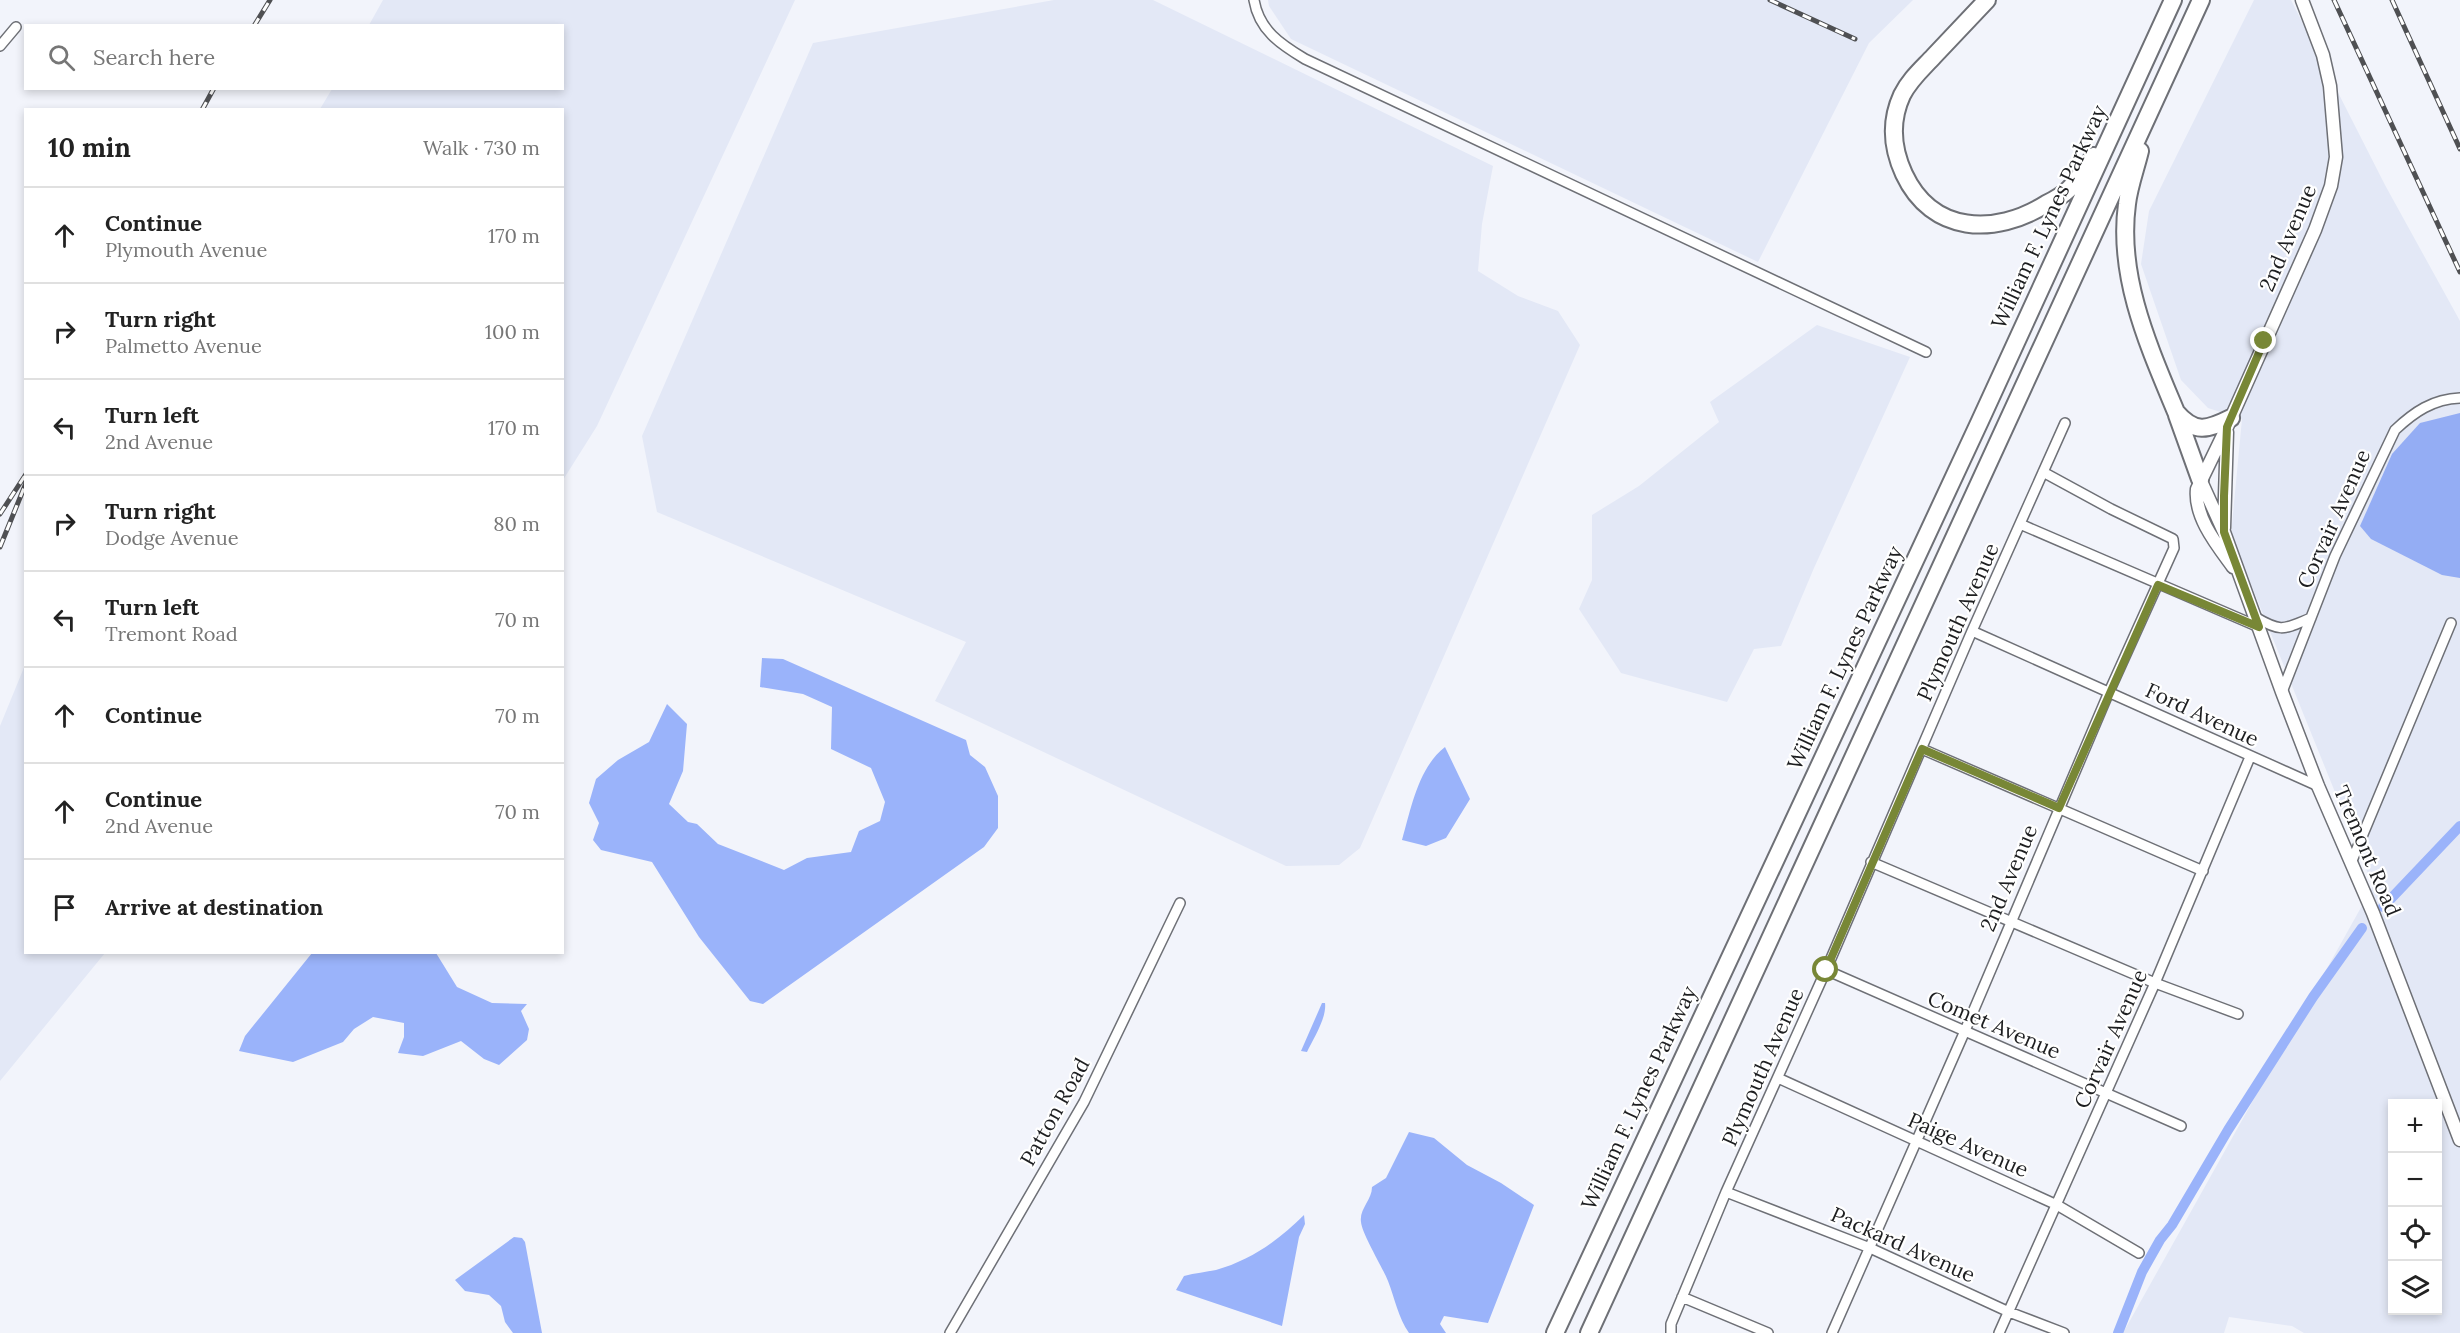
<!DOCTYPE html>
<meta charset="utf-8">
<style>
body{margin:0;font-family:Lora,serif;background:#f6f6f6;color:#222}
.controls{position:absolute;right:18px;bottom:18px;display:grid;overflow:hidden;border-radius:0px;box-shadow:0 3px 9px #0003}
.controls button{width:54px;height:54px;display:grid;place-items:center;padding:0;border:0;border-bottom:2px solid #e0e0e0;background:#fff;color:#222;font:30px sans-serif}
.stop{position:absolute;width:18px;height:18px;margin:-14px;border:4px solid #788736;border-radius:50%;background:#fff}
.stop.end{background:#788736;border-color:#fff;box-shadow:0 2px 6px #0008}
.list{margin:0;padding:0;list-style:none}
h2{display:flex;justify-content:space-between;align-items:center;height:78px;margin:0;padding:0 24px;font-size:26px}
h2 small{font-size:20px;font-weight:400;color:#767676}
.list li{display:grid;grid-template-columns:39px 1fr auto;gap:18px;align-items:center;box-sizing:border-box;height:96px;padding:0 24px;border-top:2px solid #e0e0e0}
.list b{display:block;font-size:22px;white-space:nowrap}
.list p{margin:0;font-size:20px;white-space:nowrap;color:#767676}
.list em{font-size:20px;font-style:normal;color:#767676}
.icon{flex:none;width:33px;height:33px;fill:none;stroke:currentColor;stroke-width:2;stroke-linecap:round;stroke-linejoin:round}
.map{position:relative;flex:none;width:2460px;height:1333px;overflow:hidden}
.search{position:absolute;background:#fff;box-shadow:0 3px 9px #0003;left:24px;top:24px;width:540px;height:66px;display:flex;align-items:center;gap:15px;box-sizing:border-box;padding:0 21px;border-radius:0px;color:#767676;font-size:22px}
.panel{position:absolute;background:#fff;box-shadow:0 3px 9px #0003;left:24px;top:108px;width:540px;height:846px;border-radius:0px}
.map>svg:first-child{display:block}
.built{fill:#e3e8f6;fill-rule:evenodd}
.forest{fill:#94adf4}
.water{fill:#9ab3fa}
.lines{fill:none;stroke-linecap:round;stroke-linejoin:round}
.canal{stroke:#9ab3fa;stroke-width:10}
.street-casing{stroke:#6e7076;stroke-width:12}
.secondary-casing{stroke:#6e7076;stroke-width:15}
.highway-casing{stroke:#6e7076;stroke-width:20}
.street{stroke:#fff;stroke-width:9}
.secondary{stroke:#fff;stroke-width:12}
.highway{stroke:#fff;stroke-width:16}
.rail-casing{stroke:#4f5053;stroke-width:5}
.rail{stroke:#fff;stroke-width:3;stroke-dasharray:9;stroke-linecap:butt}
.route{stroke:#788736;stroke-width:8}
.labels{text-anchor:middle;stroke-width:4.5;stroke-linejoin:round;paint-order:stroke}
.street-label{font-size:21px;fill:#1d1e20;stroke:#fff}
</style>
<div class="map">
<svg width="2460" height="1333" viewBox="0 0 2460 1333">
<rect width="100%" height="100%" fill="#f2f4fb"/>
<path class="built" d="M383 0H795L597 426 563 480 562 110 320 109 332 89 562 88V26L369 25Z
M1054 0H1153L1493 166 1482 224 1478 271 1518 296 1558 311 1580 345 1360 848 1339 865 1286 866 935 701 966 642 657 512 642 436 813 43Z
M1268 0H1913L1869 43 1758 262 1291 39 1269 6Z
M2254 0H2291L2385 185 2460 321V1333H2304L2292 1326 2229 1317 2224 1333H2123L2373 886 2231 535 2242 419 2208 408 2181 380 2141 264 2149 211ZM2392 1104H2438V1310H2392Z
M1817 325 1910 357 1814 568 1781 646 1754 649 1727 702 1621 673 1579 609 1592 580V515L1639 486 1719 422 1710 402Z
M25 665 26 952 105 953 0 1081V726Z"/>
<path class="forest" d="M2460 413V578L2442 575 2371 539 2360 526 2392 454 2420 423Z"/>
<path class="water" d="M762 658 783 659 966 740 970 755 985 767 998 796V828L984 847 763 1004 750 1001 699 937 652 862 601 850 593 840 599 823 589 803 596 779 618 760 649 742 667 704 687 724 683 771 669 804 688 822 697 824 718 844 784 870 807 858 851 852 859 831 880 821 885 802 871 768 831 749 832 707 803 694 760 687Z
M1445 747 1470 799 1446 838 1426 846 1402 840C1411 809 1418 768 1445 747Z
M312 953H436L457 987 492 1003 527 1004 521 1011 529 1029 527 1040 499 1065 484 1059 461 1041 423 1056 398 1053 404 1037V1023L373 1017 354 1029 343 1042 293 1062 239 1051 245 1036Z
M1322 1003H1325C1327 1018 1313 1039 1307 1052L1301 1051Z
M1409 1132 1434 1138 1467 1165 1501 1183 1534 1205 1488 1323 1444 1316 1440 1324 1446 1333H1409C1398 1317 1395 1299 1388 1281 1383 1268 1362 1234 1361 1222 1359 1209 1372 1200 1372 1187L1386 1178Z
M1304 1215 1305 1224 1299 1237 1282 1326 1176 1290 1184 1276C1195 1273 1206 1272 1216 1270 1251 1260 1279 1240 1304 1215Z
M514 1237 522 1238 525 1242 542 1333H513L505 1322 501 1306 489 1295 465 1291 455 1280Z"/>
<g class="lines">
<path class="canal" d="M2383 907 2460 826
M2118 1333 2142 1272 2160 1240 2172 1225 2228 1130 2313 997 2362 928"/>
<defs>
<path id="street" d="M1254 0C1259 30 1280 44 1305 59L1926 352
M0 46 16 27
M2020 524 2259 627
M2255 617C2282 633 2284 629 2311 618
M1972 631 2318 786
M2282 692 2335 556 2395 430C2414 412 2433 399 2460 398
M1922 749 2203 871
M1871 862 2155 983 2238 1014
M2351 863 2451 623
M1826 970 2181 1126
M1778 1078 2057 1205 2139 1253
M1726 1192 1870 1248 2009 1312 2064 1333
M1682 1297 1768 1333
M950 1333 1084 1102 1180 903
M1671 1333V1324L1726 1192 1826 970 1972 631 2065 423
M1832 1333 1964 1033 2109 692 2174 548 2173 539 2111 509 2043 472
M1999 1333 2155 983 2250 757"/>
<path id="secondary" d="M2200 479 2224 532 2282 692 2318 786 2373 913 2460 1140
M2224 528 2227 432
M2233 567C2217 545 2194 517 2197 489L2227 427 2315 230 2331 186 2336 157 2330 86 2323 55 2302 0"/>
<path id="highway" d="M1987 0C1969 19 1951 38 1934 56 1922 69 1910 79 1902 95 1890 121 1892 148 1904 174 1932 234 1995 236 2046 204 2054 200 2063 195 2069 189 2079 180 2086 167 2094 156
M2140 151C2136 168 2129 186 2127 204 2117 277 2149 347 2176 412 2195 434 2207 430 2231 418
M2177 415 2200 479
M1555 1333 1980 421 2173 0
M1589 1333 2201 0"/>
</defs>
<use href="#street" class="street-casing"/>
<use href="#secondary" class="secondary-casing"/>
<use href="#highway" class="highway-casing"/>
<use href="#street" class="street"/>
<use href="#secondary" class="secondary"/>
<use href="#highway" class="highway"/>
<defs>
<path id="rail" d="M1770 0 1855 39
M2334 0 2460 272
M2392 0 2460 149
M254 26 270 0
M202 110 214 88
M0 514 26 474
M0 547 26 483"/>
</defs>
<use href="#rail" class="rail-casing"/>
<use href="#rail" class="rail"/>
</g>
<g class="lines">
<path class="route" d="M1826 970 1922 749 2059 808 2158 585 2259 627 2224 532V496L2227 427 2264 341"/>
</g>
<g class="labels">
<g class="street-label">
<text transform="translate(2049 217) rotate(-65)" y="7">William F. Lynes Parkway</text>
<text transform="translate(2288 238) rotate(-67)" y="7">2nd Avenue</text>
<text transform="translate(2334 519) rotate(-66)" y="7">Corvair Avenue</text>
<text transform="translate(1958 622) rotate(-66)" y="7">Plymouth Avenue</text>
<text transform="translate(1845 658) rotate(-65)" y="7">William F. Lynes Parkway</text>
<text transform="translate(2202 715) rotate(25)" y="7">Ford Avenue</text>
<text transform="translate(2367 851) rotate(67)" y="7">Tremont Road</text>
<text transform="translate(2009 878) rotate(-67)" y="7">2nd Avenue</text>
<text transform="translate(1994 1025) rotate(23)" y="7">Comet Avenue</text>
<text transform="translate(2111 1039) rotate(-66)" y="7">Corvair Avenue</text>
<text transform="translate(1763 1067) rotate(-66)" y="7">Plymouth Avenue</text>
<text transform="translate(1639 1098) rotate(-65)" y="7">William F. Lynes Parkway</text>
<text transform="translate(1055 1112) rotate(-61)" y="7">Patton Road</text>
<text transform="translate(1968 1145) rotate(24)" y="7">Paige Avenue</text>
<text transform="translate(1903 1245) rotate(24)" y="7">Packard Avenue</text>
</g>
</g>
</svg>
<div class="controls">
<button>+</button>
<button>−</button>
<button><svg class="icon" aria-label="locate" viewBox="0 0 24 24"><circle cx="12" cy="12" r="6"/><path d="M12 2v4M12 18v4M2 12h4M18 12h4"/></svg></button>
<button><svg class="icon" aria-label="layers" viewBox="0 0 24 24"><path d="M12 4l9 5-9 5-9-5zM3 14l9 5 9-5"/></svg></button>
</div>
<div class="stop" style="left:1826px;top:970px"></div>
<div class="stop end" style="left:2264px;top:341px"></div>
<div class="search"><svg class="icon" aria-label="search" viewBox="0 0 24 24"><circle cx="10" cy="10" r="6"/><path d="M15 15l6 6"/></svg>Search here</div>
<section class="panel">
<h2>10 min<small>Walk · 730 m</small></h2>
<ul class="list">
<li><svg class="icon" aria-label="ahead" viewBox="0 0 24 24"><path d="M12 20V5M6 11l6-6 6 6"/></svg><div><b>Continue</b><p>Plymouth Avenue</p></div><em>170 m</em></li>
<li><svg class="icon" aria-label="right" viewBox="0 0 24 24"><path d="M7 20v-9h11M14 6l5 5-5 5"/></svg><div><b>Turn right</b><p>Palmetto Avenue</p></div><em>100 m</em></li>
<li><svg class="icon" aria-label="left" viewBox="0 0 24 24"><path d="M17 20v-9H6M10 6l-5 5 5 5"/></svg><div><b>Turn left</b><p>2nd Avenue</p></div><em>170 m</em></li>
<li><svg class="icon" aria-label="right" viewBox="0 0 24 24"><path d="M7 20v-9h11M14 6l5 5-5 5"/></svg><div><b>Turn right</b><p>Dodge Avenue</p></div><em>80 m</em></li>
<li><svg class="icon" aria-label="left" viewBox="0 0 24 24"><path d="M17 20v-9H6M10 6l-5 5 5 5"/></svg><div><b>Turn left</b><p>Tremont Road</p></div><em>70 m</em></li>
<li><svg class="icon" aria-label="ahead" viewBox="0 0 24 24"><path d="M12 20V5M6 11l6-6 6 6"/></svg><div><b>Continue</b></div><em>70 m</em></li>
<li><svg class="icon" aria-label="ahead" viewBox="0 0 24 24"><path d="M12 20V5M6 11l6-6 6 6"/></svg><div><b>Continue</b><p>2nd Avenue</p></div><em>70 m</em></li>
<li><svg class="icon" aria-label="arrive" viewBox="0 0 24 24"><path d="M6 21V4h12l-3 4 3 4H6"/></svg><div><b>Arrive at destination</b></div></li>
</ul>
</section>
</div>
